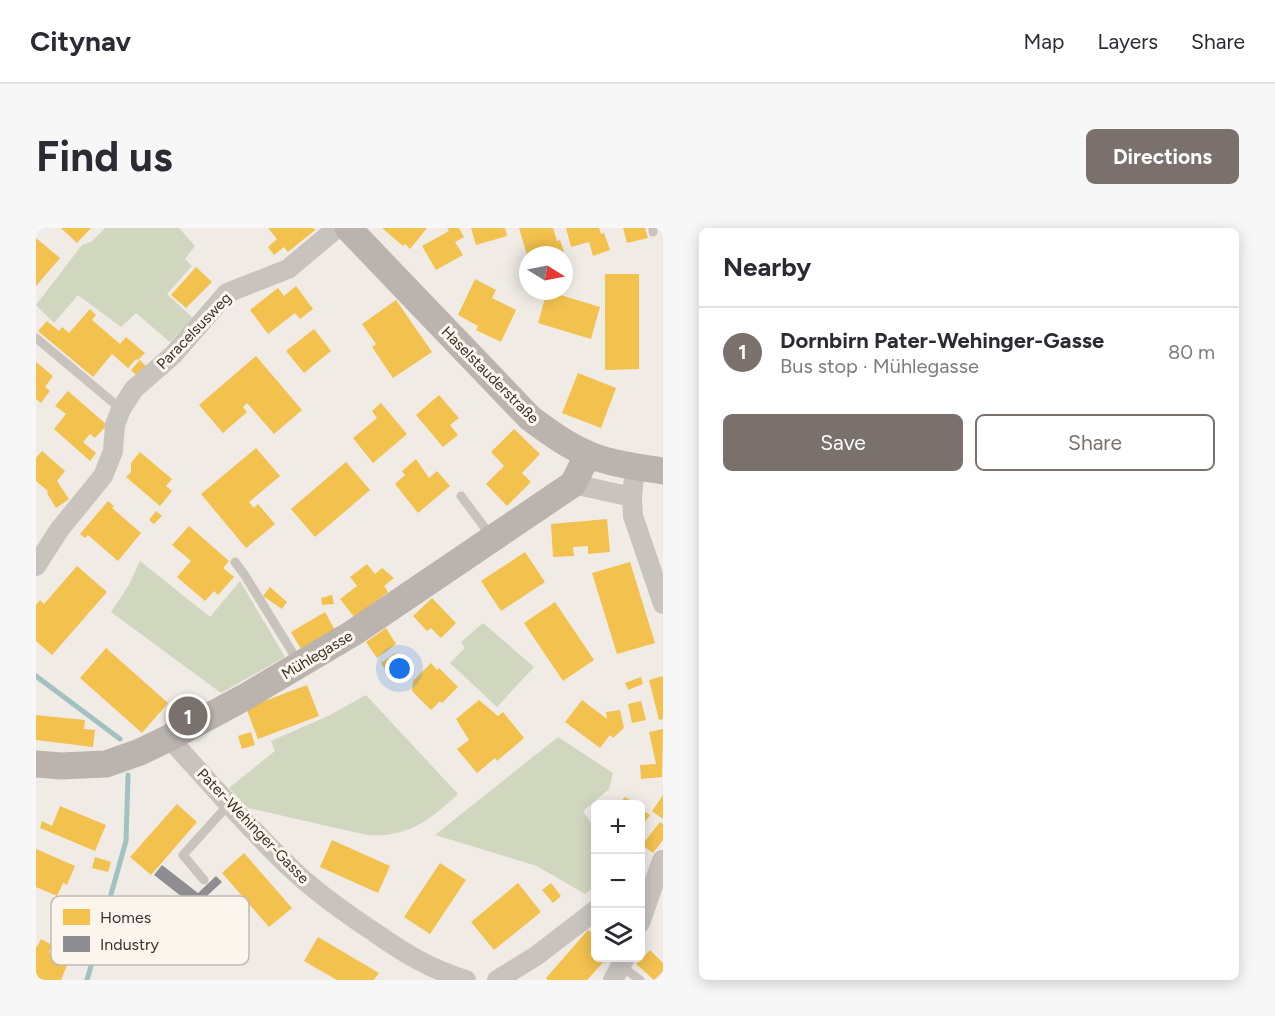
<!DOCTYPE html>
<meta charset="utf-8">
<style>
body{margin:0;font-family:Figtree,sans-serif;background:#f7f7f7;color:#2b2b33}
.controls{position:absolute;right:18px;bottom:18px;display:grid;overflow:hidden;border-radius:9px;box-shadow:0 3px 15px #0003}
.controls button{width:54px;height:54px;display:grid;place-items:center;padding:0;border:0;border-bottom:2px solid #e1e1e2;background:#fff;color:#2b2b33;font:30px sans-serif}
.compass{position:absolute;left:483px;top:18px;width:54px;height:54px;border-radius:50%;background:#fff;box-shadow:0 3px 15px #0003;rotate:100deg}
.you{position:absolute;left:364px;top:441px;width:21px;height:21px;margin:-15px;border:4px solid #fff;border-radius:50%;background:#1a73e8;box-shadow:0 0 0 9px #1a73e833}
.badge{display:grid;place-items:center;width:39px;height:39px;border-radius:50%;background:#7a716c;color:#fff;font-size:20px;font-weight:700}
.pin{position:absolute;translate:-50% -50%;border:3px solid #fff;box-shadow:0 2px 6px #0006}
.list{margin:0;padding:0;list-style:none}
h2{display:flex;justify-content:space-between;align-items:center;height:78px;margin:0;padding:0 24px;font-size:26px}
h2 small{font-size:20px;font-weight:400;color:#7c7c81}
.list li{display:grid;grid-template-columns:39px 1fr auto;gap:18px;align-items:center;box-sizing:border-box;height:90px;padding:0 24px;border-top:2px solid #e1e1e2}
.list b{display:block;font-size:22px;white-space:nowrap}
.list p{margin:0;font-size:20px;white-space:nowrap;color:#7c7c81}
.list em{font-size:20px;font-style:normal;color:#7c7c81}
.actions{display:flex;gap:12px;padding:18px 24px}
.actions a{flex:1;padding:14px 0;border:2px solid #7a716c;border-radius:9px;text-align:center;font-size:21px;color:#7a716c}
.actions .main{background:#7a716c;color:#fff}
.icon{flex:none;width:33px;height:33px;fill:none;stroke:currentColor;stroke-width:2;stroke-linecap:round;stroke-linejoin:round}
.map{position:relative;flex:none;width:627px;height:752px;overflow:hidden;border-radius:9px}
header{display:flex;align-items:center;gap:36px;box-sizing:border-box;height:84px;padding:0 30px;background:#fff;border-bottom:2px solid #e1e1e2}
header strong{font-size:28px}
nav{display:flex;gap:33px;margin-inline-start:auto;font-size:21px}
.intro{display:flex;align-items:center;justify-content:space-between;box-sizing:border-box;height:144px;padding:0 36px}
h1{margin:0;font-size:42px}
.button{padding:15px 27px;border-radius:9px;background:#7a716c;color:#fff;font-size:21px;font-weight:700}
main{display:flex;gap:36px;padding:0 36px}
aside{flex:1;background:#fff;border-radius:9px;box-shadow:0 3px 15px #0003}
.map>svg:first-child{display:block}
.green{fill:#d1d6bf}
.homes{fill:#f2c14e}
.industry{fill:#8d8d92}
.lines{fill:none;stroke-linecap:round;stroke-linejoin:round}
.stream{stroke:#a1c2c1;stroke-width:5}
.lane{stroke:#c9c3be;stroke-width:9}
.street{stroke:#c9c3be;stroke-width:20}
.secondary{stroke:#bab3ae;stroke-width:27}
.labels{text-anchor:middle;stroke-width:6;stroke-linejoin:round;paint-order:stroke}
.street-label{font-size:15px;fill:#3b302b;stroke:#fbf5ee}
.key{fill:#fbf5ee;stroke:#c1bab4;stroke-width:1.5}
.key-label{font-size:16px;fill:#3b302b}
</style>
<header>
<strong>Citynav</strong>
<nav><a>Map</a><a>Layers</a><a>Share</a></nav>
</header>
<div class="intro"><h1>Find us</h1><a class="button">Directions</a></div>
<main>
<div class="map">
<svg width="627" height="752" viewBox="0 0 627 752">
<rect width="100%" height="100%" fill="#f0ebe5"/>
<path class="green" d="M69 0H143L159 18 149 31 156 38 131 66 157 90 134 114 100 85 85 99 42 67 18 95 0 77 46 17 55 14Z
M104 333 174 389 204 353 249 429 185 465 75 384 93 357Z
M447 395 498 439 461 479 414 435 429 420 425 414Z
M330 467 422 566C394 592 372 610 331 607L212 580 193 560 239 523 235 513 292 488Z
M522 509 577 545 573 561 547 583 559 601V659L549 666 501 638 399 607Z"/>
<path class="homes" d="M25 0H55L41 15Z
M232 0H277L279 2 252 24 248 19 238 27 232 19 241 11Z
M346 0H391L374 21 369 16 367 18Z
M411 0H423L428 9 419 14 427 27 400 42 386 18 413 3Z
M435 0H469L471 8 440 17Z
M483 0H517L521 13 524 12 529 27H511L509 21 491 27Z
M530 0H563L565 6 568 5 574 22 557 28 553 14 535 19Z
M587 0H609L612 10 591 15Z
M0 10 24 30 0 58Z
M160 39 176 54 150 80 135 67Z
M569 46H603V141L569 142Z
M439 51 460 62 456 70 480 82 465 114 440 102 442 98 422 87Z
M260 58 277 81 264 91 259 85 232 106 214 82 242 60 248 68Z
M511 63 564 79 555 111 502 95Z
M360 72 396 124 357 150 336 119 340 116 326 96Z
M54 81 60 87 56 92 84 116 90 109 109 125 102 132 100 131 92 140 76 126 57 149 2 103 11 93 23 103 26 99 33 105Z
M278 101 295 123 268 145 250 123Z
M220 128 266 182 238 206 211 175 207 179 211 184 187 205 163 177Z
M104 132 110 138 101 148 95 142Z
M0 134 17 148 9 159 14 163 5 175 0 171Z
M542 145 580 160 565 200 526 185Z
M32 163 71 197 59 210 54 206 47 214 60 225 54 233 18 201 30 186 19 178Z
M403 167 423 190 414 197 422 207 407 219 380 187Z
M345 175 371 206 337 235 317 210 341 190 336 183Z
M478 201 504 226 486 245 495 254 471 278 450 256 468 238 455 224Z
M220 220 244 248 213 274 218 280 222 276 239 296 210 320 165 266Z
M6 223 29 243 21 253 33 271 20 280 11 265 12 263 0 253V230Z
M104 224 136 251 130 258 136 263 124 278 90 249 95 244V235Z
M380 231 393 250 401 243 414 258 382 285 359 256 369 247 366 243Z
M310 234 334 262 279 309 255 281Z
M72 273 78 278 76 280 105 305 82 333 52 307 49 310 44 306Z
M120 283 126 288 118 296 113 292Z
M571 291 574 324 552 326V318L537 319 538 328 517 329 515 296Z
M153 298 193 333 187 340 198 349 182 367 178 363 169 373 141 349 155 333 136 317Z
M489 324 509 354 465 383 445 353Z
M594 334 619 415 581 426 556 345Z
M331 336 339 346 346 340 358 350 348 358 352 364 319 390 304 371 321 358 314 349Z
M41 338 71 364 16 427 0 413V377L4 372 8 376Z
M234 359 251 374 246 381 227 368Z
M296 367 298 376 286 377 285 370Z
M396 370 420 395 405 410 395 400 391 403 377 388Z
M519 374 558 432 527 453 488 395Z
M289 384 300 404 267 424 255 404Z
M350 400 360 416 341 430 330 414Z
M70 420 132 475 106 505 44 450Z
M359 425 364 433 350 443 345 435Z
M395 435 401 442 403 440 422 459 406 475 404 473 395 482 376 463 377 453Z
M627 448V491L623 492 613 452Z
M605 449 607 456 592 462 589 455Z
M271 457 283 488 222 511 210 480Z
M443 472 462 488 467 484 488 510 461 533 459 530 441 545 421 521 433 512 420 491Z
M546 472 571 491 570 484 584 482 588 500 577 510 574 507 564 520 529 494Z
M605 473 610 492 596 495 592 476Z
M0 487 49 492 48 501 59 502 57 519 0 512Z
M627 501 626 549 605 551 604 537 620 536 613 504Z
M215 504 219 517 206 521 202 508Z
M627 567V591L616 583Z
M589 569 600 576H583Z
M141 576 161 594 115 647 94 629Z
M24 578 70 597 59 623 4 600 6 593 16 598Z
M604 580 614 587 604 601Z
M624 594 627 596V612L617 625 606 617Z
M296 612 354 638 342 665 284 639Z
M0 621 39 638 31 657 27 655 21 668 0 659Z
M208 625 256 680 233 699 186 645Z
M59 629 75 634 72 644 56 640Z
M404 635 430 652 394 706 368 689Z
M482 655 505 684 458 722 435 694Z
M515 655 525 668 517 675 506 662Z
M552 702 560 708V730H571L551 752H512L510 750Z
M282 709 343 745 338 752H301L268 733Z
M5 711 16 717 13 724 22 729 25 723 35 727 25 752H0V718L1 719Z
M614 722 627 735V743L618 752 600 736Z"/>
<path class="industry" d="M126 637 162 665 180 648 186 654 159 679 118 647Z"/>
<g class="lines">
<path class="stream" d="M0 448 84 511
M51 752 90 613 92 547"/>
<path class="lane" d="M617 0V4
M0 110 85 181
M425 268 455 308
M199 334 208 346 263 435
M168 652 147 627 193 576
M585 738 604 752"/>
<path class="street" d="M599 238 596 269 597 288 627 376
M537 256 596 269
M0 338 23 302 67 248 77 223 79 197 85 181 98 161 137 127 191 65 252 41 301 0
M133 510C175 556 216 604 261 646 285 668 311 686 338 704 368 725 394 741 430 752
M604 695 626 632
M461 752 500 728 560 682
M577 752 589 730"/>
<path class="secondary" d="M312 0 494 190C518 208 543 226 572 233 590 238 609 240 627 243
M0 536 25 538 70 536 104 524 133 510 209 469 317 405 537 256 552 226"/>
</g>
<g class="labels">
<g class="street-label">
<text transform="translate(158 103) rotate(-46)" y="5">Paracelsusweg</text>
<text transform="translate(454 147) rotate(45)" y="5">Haselstauderstraße</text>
<text transform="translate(281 427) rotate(-31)" y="5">Mühlegasse</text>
<text transform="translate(217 598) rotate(46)" y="5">Pater-Wehinger-Gasse</text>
</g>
</g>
<rect x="15" y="668" width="198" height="69" rx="9" class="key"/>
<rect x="27" y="681" width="27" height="16" fill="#f2c14e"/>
<rect x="27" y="708" width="27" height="16" fill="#8d8d92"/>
<g class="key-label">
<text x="64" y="695">Homes</text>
<text x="64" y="722">Industry</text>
</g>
</svg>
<div class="controls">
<button>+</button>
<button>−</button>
<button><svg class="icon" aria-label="layers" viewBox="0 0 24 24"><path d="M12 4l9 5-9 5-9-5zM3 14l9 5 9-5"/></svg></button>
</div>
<svg class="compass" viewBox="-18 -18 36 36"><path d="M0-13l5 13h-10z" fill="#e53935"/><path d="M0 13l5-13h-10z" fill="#7c7c81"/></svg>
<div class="you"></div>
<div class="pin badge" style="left:152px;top:488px">1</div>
</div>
<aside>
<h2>Nearby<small></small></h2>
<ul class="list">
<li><span class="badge">1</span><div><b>Dornbirn Pater-Wehinger-Gasse</b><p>Bus stop · Mühlegasse</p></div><em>80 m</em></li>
</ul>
<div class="actions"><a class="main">Save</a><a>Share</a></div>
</aside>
</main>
